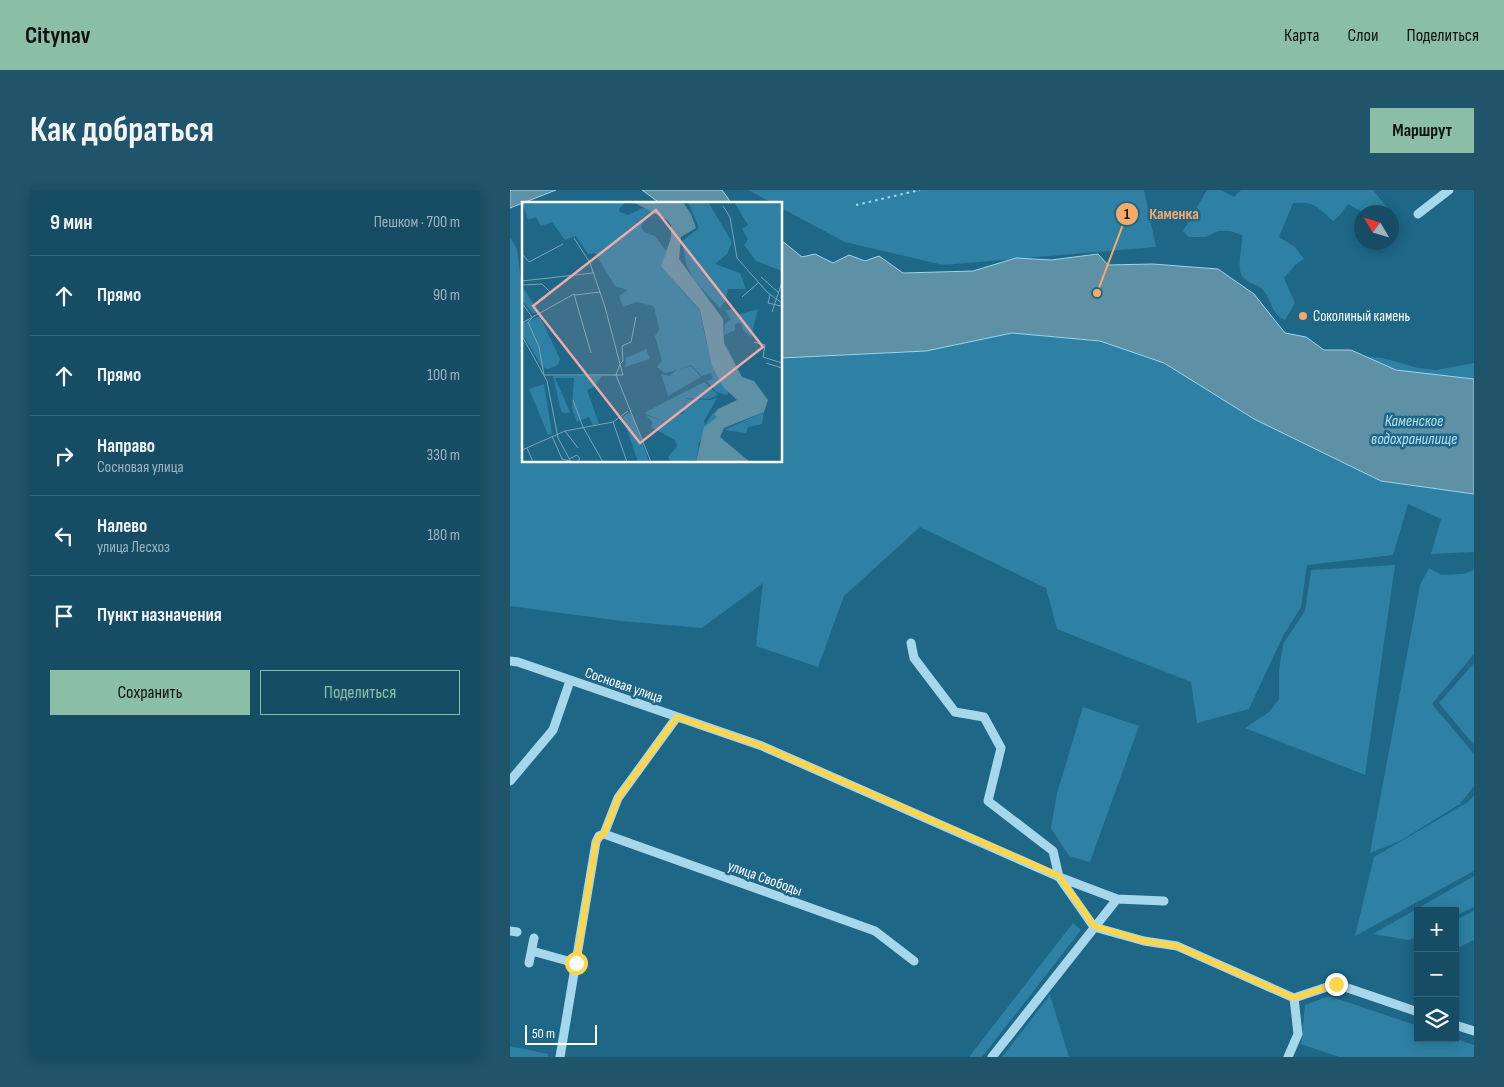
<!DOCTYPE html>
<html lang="ru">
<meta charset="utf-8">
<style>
body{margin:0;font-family:"Sofia Sans Condensed",sans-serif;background:#1f546b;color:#f1f3f6}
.controls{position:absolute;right:15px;bottom:15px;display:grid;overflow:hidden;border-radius:0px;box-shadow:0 2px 12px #0003}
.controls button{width:45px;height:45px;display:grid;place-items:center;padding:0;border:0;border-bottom:1px solid #356479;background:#164d65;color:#f1f3f6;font:25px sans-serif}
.compass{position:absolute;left:844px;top:15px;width:45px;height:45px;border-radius:50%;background:#164d65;box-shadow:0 2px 12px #0003;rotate:308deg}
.scale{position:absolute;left:15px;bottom:12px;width:72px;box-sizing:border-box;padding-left:5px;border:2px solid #fff;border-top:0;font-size:14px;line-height:18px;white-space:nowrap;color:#fff;-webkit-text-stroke:4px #1e6787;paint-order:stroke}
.stop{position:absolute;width:15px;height:15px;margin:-11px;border:4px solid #ffd54a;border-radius:50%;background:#fff}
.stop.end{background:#ffd54a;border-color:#fff;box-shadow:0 1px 5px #0008}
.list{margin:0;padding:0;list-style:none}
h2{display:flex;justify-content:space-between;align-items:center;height:65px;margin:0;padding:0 20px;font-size:21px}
h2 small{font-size:16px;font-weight:400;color:#9eb4bf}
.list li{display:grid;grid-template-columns:32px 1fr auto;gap:15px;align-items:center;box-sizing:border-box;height:80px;padding:0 20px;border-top:1px solid #356479}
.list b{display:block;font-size:19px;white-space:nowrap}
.list p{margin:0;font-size:16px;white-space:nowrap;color:#9eb4bf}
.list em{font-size:16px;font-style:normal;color:#9eb4bf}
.actions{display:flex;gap:10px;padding:15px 20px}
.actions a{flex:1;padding:11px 0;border:1px solid #8abfa5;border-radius:0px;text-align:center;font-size:18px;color:#8abfa5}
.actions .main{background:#8abfa5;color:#111}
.icon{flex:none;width:28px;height:28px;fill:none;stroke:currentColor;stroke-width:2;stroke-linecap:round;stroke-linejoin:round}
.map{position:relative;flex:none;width:964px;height:867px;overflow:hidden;border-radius:0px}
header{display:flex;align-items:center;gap:30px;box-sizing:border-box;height:70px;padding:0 25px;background:#8abfa5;color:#111}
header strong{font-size:24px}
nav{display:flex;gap:28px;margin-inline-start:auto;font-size:18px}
.intro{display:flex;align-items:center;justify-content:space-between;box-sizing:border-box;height:120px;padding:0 30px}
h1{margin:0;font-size:35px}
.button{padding:12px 22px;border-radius:0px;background:#8abfa5;color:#111;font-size:18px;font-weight:700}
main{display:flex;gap:30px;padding:0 30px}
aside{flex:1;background:#164d65;border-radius:0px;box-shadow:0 2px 12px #0003}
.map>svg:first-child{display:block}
.green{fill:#2e81a4}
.water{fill:#5e90a6;stroke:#9bd6ec}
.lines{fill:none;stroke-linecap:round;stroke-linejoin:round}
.path{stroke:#a7d7eb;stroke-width:2;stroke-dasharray:2.5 4;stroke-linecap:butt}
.minor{stroke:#a7d7eb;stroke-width:9}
.route{stroke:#ffd54a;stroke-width:6}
.poi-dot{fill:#faa966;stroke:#1e6787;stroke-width:2}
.labels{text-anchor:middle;stroke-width:5;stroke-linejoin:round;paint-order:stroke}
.poi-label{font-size:15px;fill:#fff;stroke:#1e6787;text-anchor:start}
.street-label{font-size:15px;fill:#fff;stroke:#1e6787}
.water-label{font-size:16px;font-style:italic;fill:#b7e2f3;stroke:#1e6787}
.inset-road{fill:none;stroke:#78a4b7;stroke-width:1}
.view{fill:#efa9a9;fill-opacity:0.15;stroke:#efa9a9;stroke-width:2.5}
.inset-edge{fill:none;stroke:#fff;stroke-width:2.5}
.leader{fill:none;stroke:#faa966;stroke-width:2}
.callout-dot{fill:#faa966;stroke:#1e6787;stroke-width:2}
.mark-label{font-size:15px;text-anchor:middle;font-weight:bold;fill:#111}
.callout-label{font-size:16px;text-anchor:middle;font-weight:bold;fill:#faa966;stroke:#1e6787;stroke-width:5;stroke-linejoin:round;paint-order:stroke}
</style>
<header>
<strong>Citynav</strong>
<nav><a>Карта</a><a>Слои</a><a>Поделиться</a></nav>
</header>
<div class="intro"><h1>Как добраться</h1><a class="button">Маршрут</a></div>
<main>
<aside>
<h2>9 мин<small>Пешком · 700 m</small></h2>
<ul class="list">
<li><svg class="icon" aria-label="ahead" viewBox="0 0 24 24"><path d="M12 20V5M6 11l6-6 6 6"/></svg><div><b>Прямо</b></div><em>90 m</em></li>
<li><svg class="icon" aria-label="ahead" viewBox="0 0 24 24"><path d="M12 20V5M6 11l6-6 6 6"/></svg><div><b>Прямо</b></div><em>100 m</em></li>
<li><svg class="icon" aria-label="right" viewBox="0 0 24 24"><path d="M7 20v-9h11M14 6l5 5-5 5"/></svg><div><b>Направо</b><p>Сосновая улица</p></div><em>330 m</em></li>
<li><svg class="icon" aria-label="left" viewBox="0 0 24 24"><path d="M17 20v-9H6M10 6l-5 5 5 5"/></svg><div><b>Налево</b><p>улица Лесхоз</p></div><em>180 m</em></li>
<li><svg class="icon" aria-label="arrive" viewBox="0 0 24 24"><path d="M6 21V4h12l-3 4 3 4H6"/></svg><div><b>Пункт назначения</b></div></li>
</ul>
<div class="actions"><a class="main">Сохранить</a><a>Поделиться</a></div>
</aside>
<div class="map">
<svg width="964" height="867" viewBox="0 0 964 867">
<rect width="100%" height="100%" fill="#1e6787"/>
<path class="green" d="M238 0H634L646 57 433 75 335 52 271 18V14H264Z
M697 0H711L724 7 731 0H863L880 21 877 22H852L838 14 830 25 823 31C808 17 804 11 783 13L769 47 785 57 794 69 786 74 774 88 785 113 775 130C761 125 762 110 753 100 747 93 735 94 731 84 727 71 733 58 732 45L720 41H708L696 47H679L673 41Z
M0 47 7 59 14 117V271H271V168L416 161 502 143 590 151 654 173 744 229 871 291 964 304V362L921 364 931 329 898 314 883 365 797 375 791 417 773 446 739 519 687 533 681 492 547 439 536 398 410 337 334 406 308 477 246 456 253 393 192 438 111 431 0 416Z
M843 166 873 168 908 178 926 180 964 173V194L896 187Z
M885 375 855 585 735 538 759 522 769 509V480L773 454 795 421 801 380Z
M919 378 931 385 953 384 964 380V464L922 514 964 564V596L950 614 890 651 860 663 910 395Z
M964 473V555L929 513Z
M573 517 629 536 580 672 559 666 541 638 547 603Z
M964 605V681L845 746 864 667 958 612Z
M964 686V717L945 726V721H908V745L899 750 863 744Z
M964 721V750L945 759V730Z
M563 733 571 740 472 867H459Z
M540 805 559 867H492Z
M819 806 908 836V848H944L964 855V867H829L791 854 795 815Z
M0 856 38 864V867H0Z"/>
<path class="water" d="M0 0H46L0 18Z
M132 0H212L222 14H151Z
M271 50 292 67 305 64 323 73 339 65 355 71 369 66 393 83 463 81 506 68 541 70 588 64 598 75 643 74 708 79 744 104 775 143 796 147 814 160H841L886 180 964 189V304L871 291 744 229 654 173 590 151 502 143 416 161 271 168Z"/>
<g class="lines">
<path class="path" d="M346 15 410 0"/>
<path class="minor" d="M908 24 939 0
M401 453 404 468 445 522 474 527 491 558 478 611 543 661 549 687 607 709 482 867
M0 471 8 472 252 556 549 687 584 737
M0 591 43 540 60 491
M94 644 108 608 167 527
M607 709 654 711
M584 737 634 751 667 756 784 808 826 794 908 822
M0 741 7 742
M22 761 65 773
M19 773 24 748
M945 835 964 841
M50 867 86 652 89 646 94 644 365 741 404 771
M778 867 788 844 784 808"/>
</g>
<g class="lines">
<path class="route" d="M66 773 86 652 89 646 94 644 108 608 167 527 252 556 549 686 584 736 634 751 667 756 784 808 826 794"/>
</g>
<circle class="poi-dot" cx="793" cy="126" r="5"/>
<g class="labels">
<g class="poi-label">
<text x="803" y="131">Соколиный камень</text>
</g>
<g class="street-label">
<text transform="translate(114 495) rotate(19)" y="5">Сосновая улица</text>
<text transform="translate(255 688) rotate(20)" y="5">улица Свободы</text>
</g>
<g class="water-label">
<text x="904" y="236">Каменское<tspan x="904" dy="18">водохранилище</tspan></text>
</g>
</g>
<g transform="translate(12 12)">
<rect width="260" height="260" fill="#1e6787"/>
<path d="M0 0H104L97 7 98 10 106 13 121 6 130 9 119 24 122 30 133 34 144 49 142 56 157 85 178 109 184 139 201 185 207 189 205 193 194 190 185 179 191 177 189 171 180 174 169 163 156 168 169 164 179 175 146 194 139 172 147 174 155 168 143 171 135 165 140 159 133 134 137 128 132 104 114 100 101 105 97 94 106 88 93 84 73 51 66 52 54 34 43 38 30 20 19 24 14 15 6 18ZM166 0H186L210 40 205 52 193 62 218 71 224 87H206L204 98 198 106 172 78 164 61 160 39 177 26ZM212 0H260V69L234 59 222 43 226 37 220 27 226 23ZM0 84 16 109 11 112 0 98ZM212 107 214 112H219L236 107 229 135 221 128 219 121 213 122V128L202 133 203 122 209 117 203 108ZM18 114 38 157 36 163 26 167 20 165 0 131V122ZM124 147 128 157 103 165 104 156ZM31 174H80L72 185 65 188 77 222 71 223 67 215 55 220 50 206 52 176H33L48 210 43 212 39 209ZM182 180 196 193 187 197 164 196 160 211 153 212H161L164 197 188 198 195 196 182 219 183 223 191 211 213 200 177 240 174 260H149L146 255 155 244 153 238 129 225 131 221 124 213 152 224 122 211ZM22 182 30 232 26 233 7 187ZM242 210 240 222 226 225 224 231 202 228ZM107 211 111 214 127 260H116L101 215Z" fill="#2e81a4"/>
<path d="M111 0H161L169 12 174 26 159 35 157 57 201 117 202 141 220 175 232 179 246 198 242 210 202 226 198 235 228 260H174L182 225 195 215 192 212 196 207 215 198 201 185 190 164 178 108 139 64 149 36V23L145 18Z" fill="#5e90a6"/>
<path class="inset-road" d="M201 4 208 15 215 56 246 91 260 101M52 36 68 61 83 105 98 162 94 173M0 52 7 60 41 42M239 75 257 91M0 79 71 71M0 83 20 82 29 91M53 93 78 90M248 93 246 101 259 104M220 95 236 81M0 101 10 115M250 110 260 80M13 113 6 120 17 145 22 173H101L98 162 101 159 100 144 109 140 114 115M0 121 52 92 69 151M0 134 25 179 36 236 49 260M232 140 243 143 241 155 260 161M244 161 260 166M94 173 129 260M51 198 61 225 81 260M91 220 105 260M43 229 56 246M30 234 40 257 48 259M5 246 11 260M0 248 43 229 91 220 106 209M47 257 55 253 58 257 54 260"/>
<path class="view" d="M134 8 241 145 118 241 11 104Z"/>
<rect width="260" height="260" class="inset-edge"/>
</g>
<path class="leader" d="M587 103L617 24"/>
<g class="callout-dot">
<circle cx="587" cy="103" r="5"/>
<circle cx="617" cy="24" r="12"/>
</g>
<g class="mark-label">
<text x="617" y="29">1</text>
</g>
<g class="callout-label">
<text x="664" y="29">Каменка</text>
</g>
</svg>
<div class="controls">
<button>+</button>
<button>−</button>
<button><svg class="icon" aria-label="layers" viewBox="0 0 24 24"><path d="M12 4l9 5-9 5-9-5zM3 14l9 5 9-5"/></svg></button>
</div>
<svg class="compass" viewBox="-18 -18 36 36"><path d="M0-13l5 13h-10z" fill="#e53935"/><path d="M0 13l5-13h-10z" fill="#9eb4bf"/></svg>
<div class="scale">50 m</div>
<div class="stop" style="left:66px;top:773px"></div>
<div class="stop end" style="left:826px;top:794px"></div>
</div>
</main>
